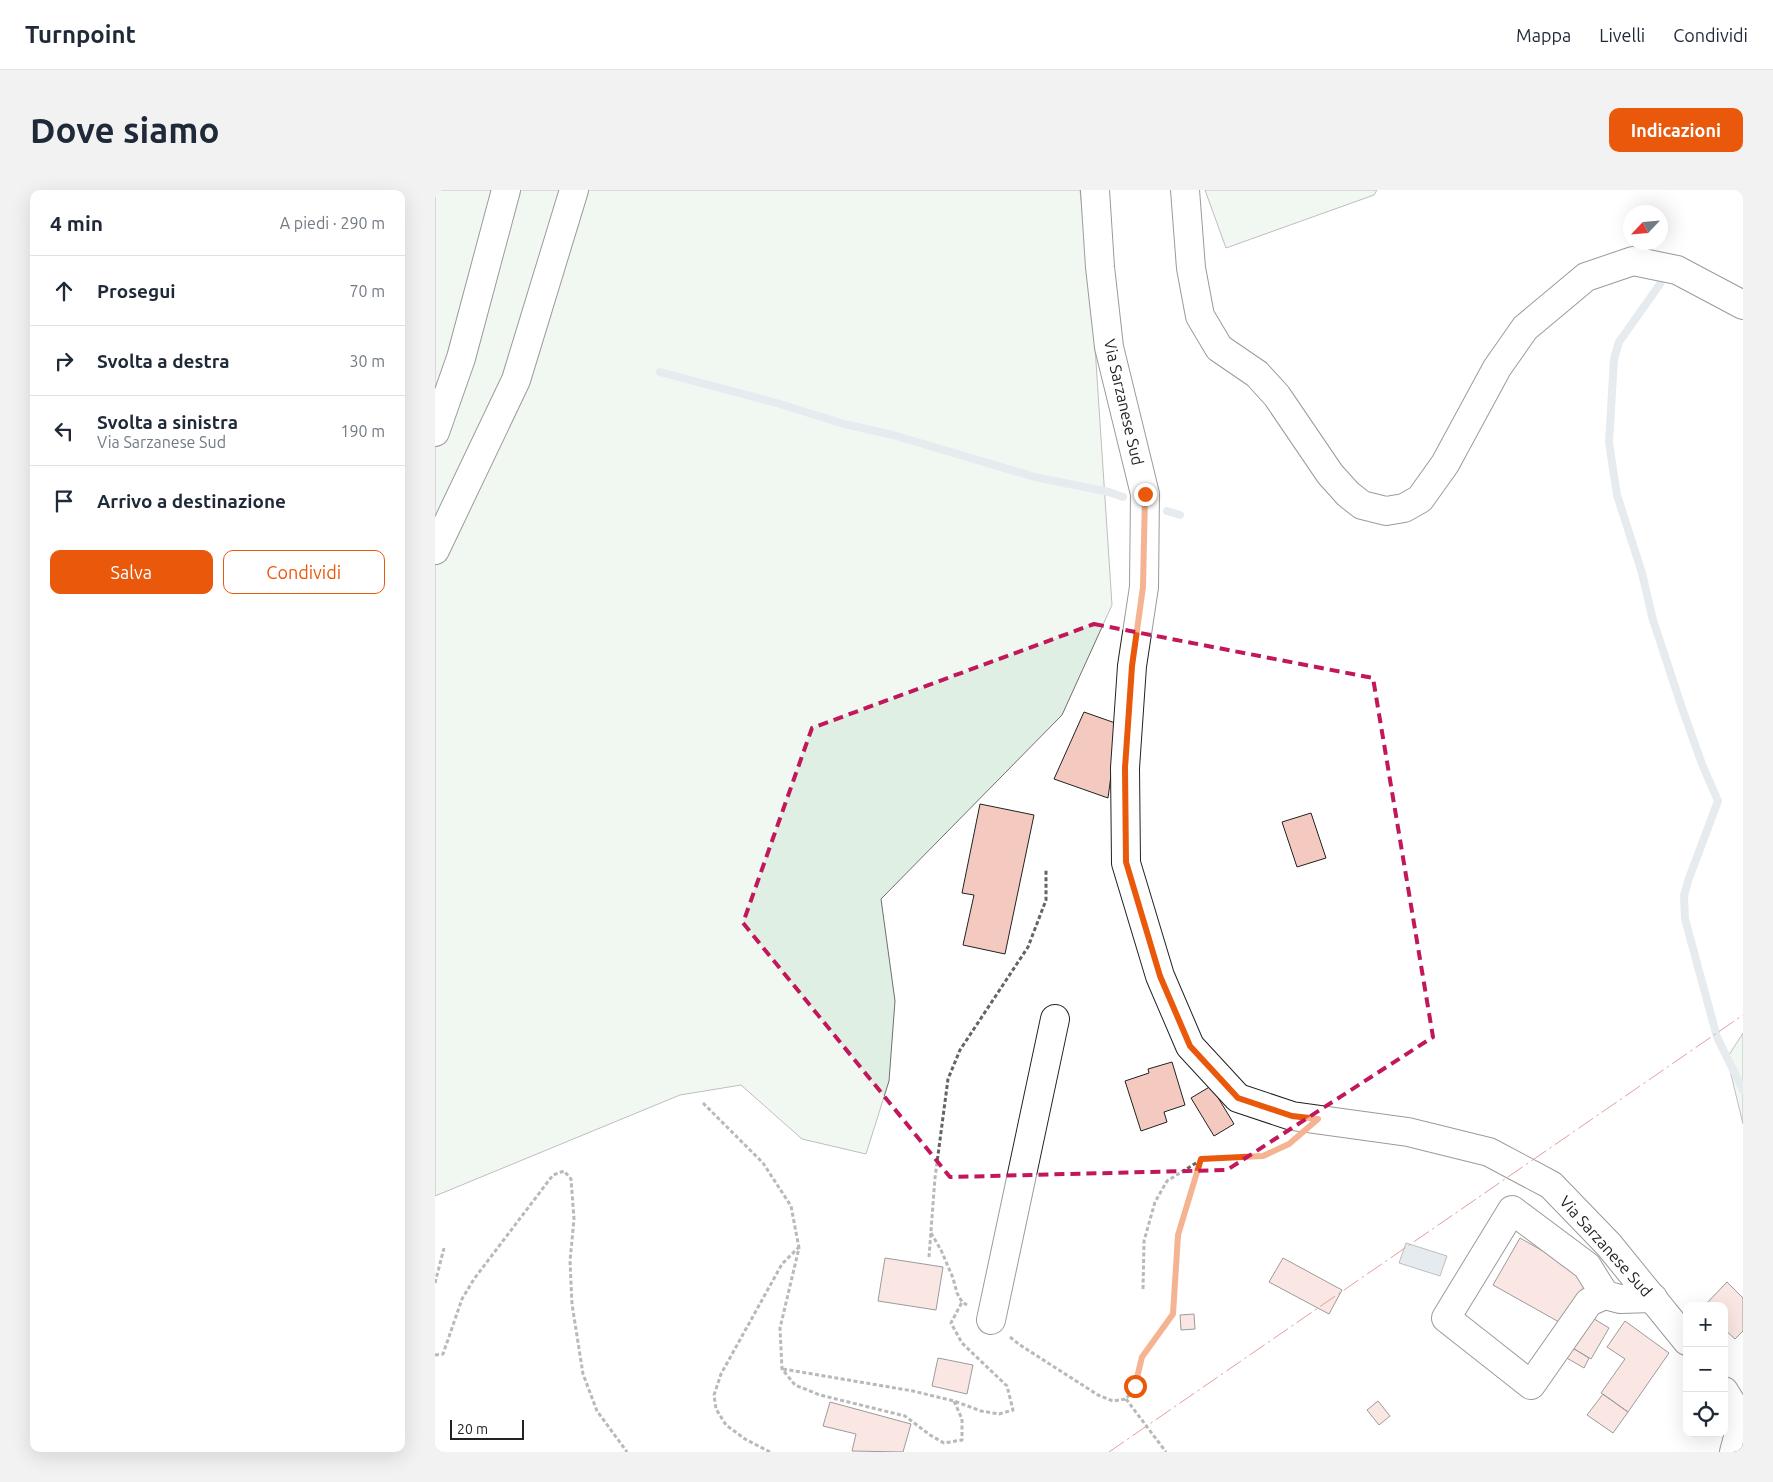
<!DOCTYPE html>
<html lang="it">
<meta charset="utf-8">
<style>
body{margin:0;font-family:Ubuntu,sans-serif;background:#f2f2f3;color:#1f2937}
.controls{position:absolute;right:15px;bottom:15px;display:grid;overflow:hidden;border-radius:10px;box-shadow:0 5px 20px #0002}
.controls button{width:45px;height:45px;display:grid;place-items:center;padding:0;border:0;border-bottom:1px solid #e0e1e3;background:#fff;color:#1f2937;font:25px sans-serif}
.compass{position:absolute;left:1188px;top:15px;width:45px;height:45px;border-radius:50%;background:#fff;box-shadow:0 5px 20px #0002;rotate:244deg}
.scale{position:absolute;left:15px;bottom:12px;width:74px;box-sizing:border-box;padding-left:5px;border:2px solid #222;border-top:0;font-size:14px;line-height:18px;white-space:nowrap;color:#222;-webkit-text-stroke:4px #fff;paint-order:stroke}
.stop{position:absolute;width:15px;height:15px;margin:-11px;border:4px solid #ea580c;border-radius:50%;background:#fff}
.stop.end{background:#ea580c;border-color:#fff;box-shadow:0 1px 5px #0008}
.list{margin:0;padding:0;list-style:none}
h2{display:flex;justify-content:space-between;align-items:center;height:65px;margin:0;padding:0 20px;font-size:21px}
h2 small{font-size:16px;font-weight:400;color:#747a83}
.list li{display:grid;grid-template-columns:32px 1fr auto;gap:15px;align-items:center;box-sizing:border-box;height:70px;padding:0 20px;border-top:1px solid #e0e1e3}
.list b{display:block;font-size:19px;white-space:nowrap}
.list p{margin:0;font-size:16px;white-space:nowrap;color:#747a83}
.list em{font-size:16px;font-style:normal;color:#747a83}
.actions{display:flex;gap:10px;padding:15px 20px}
.actions a{flex:1;padding:11px 0;border:1px solid #ea580c;border-radius:10px;text-align:center;font-size:18px;color:#ea580c}
.actions .main{background:#ea580c;color:#fff}
.icon{flex:none;width:28px;height:28px;fill:none;stroke:currentColor;stroke-width:2;stroke-linecap:round;stroke-linejoin:round}
.map{position:relative;flex:none;width:1308px;height:1262px;overflow:hidden;border-radius:10px}
header{display:flex;align-items:center;gap:30px;box-sizing:border-box;height:70px;padding:0 25px;background:#fff;border-bottom:1px solid #e0e1e3}
header strong{font-size:24px}
nav{display:flex;gap:28px;margin-inline-start:auto;font-size:18px}
.intro{display:flex;align-items:center;justify-content:space-between;box-sizing:border-box;height:120px;padding:0 30px}
h1{margin:0;font-size:35px}
.button{padding:12px 22px;border-radius:10px;background:#ea580c;color:#fff;font-size:18px;font-weight:700}
main{display:flex;gap:30px;padding:0 30px}
aside{flex:1;background:#fff;border-radius:10px;box-shadow:0 5px 20px #0002}
.map>svg:first-child{display:block}
.green{fill:#e0efe3;stroke:#6f6f6f}
.water{fill:#c7d3dd;stroke:#6f6f6f}
.lines{fill:none;stroke-linecap:round;stroke-linejoin:round}
.stream{stroke:#c7d3dd;stroke-width:8}
.building{fill:#f3c9c0;stroke:#222}
.minor-casing{stroke:#222;stroke-width:30}
.major-casing{stroke:#222;stroke-width:30}
.highway-casing{stroke:#222;stroke-width:30}
.path{stroke:#646464;stroke-width:3;stroke-dasharray:4 2.5;stroke-linecap:butt}
.minor{stroke:#fff;stroke-width:28}
.major{stroke:#fff;stroke-width:28}
.highway{stroke:#fff;stroke-width:28}
.power{stroke:#c62828;stroke-width:1;stroke-dasharray:18 4 2.5 4;stroke-linecap:butt}
.route{stroke:#ea580c;stroke-width:6}
.marked{fill:none;stroke:#c2185b;stroke-width:4;stroke-dasharray:10 6;stroke-linejoin:round}
.labels{text-anchor:middle;stroke-width:4;stroke-linejoin:round;paint-order:stroke}
.street-label{font-size:16px;fill:#222;stroke:#fff}
</style>
<header>
<strong>Turnpoint</strong>
<nav><a>Mappa</a><a>Livelli</a><a>Condividi</a></nav>
</header>
<div class="intro"><h1>Dove siamo</h1><a class="button">Indicazioni</a></div>
<main>
<aside>
<h2>4 min<small>A piedi · 290 m</small></h2>
<ul class="list">
<li><svg class="icon" aria-label="ahead" viewBox="0 0 24 24"><path d="M12 20V5M6 11l6-6 6 6"/></svg><div><b>Prosegui</b></div><em>70 m</em></li>
<li><svg class="icon" aria-label="right" viewBox="0 0 24 24"><path d="M7 20v-9h11M14 6l5 5-5 5"/></svg><div><b>Svolta a destra</b></div><em>30 m</em></li>
<li><svg class="icon" aria-label="left" viewBox="0 0 24 24"><path d="M17 20v-9H6M10 6l-5 5 5 5"/></svg><div><b>Svolta a sinistra</b><p>Via Sarzanese Sud</p></div><em>190 m</em></li>
<li><svg class="icon" aria-label="arrive" viewBox="0 0 24 24"><path d="M6 21V4h12l-3 4 3 4H6"/></svg><div><b>Arrivo a destinazione</b></div></li>
</ul>
<div class="actions"><a class="main">Salva</a><a>Condividi</a></div>
</aside>
<div class="map">
<svg width="1308" height="1262" viewBox="0 0 1308 1262">
<rect width="100%" height="100%" fill="#fff"/>
<path class="green" d="M0 0H645L657 111 677 415 627 525 446 709 460 811 454 891 431 964 367 949 306 895 245 905 0 1006Z
M770 0H942L939 5 791 58Z
M1308 843V934L1292 868Z"/>
<path class="water" d="M971 1053 1012 1066 1005 1086 964 1073Z"/>
<g class="lines">
<path class="stream" d="M1225 94 1184 152 1179 169 1174 253 1182 305 1207 383 1218 430 1247 518 1267 574 1283 611 1253 691 1249 706 1250 729 1282 847 1308 900
M225 182 345 214 409 234 458 245 600 287 674 302 688 307
M732 321 745 325"/>
</g>
<path class="building" d="M649 522 683 534 673 608 619 589Z
M545 614 599 625 570 764 528 755 539 705 527 703Z
M876 623 891 668 862 677 847 632Z
M737 872 750 915 729 922 732 932 706 941 690 891 714 883 713 879Z
M776 896 799 934 779 946 756 908Z
M1085 1048 1159 1090 1133 1137 1058 1095Z
M450 1068 508 1077 501 1120 443 1111Z
M848 1068 907 1100 894 1124 834 1092Z
M1292 1092 1308 1108V1141L1300 1149 1289 1139V1116H1269Z
M759 1124 760 1139 746 1140 745 1125Z
M1151 1124 1174 1138 1156 1169 1136 1157Z
M1190 1131 1234 1163 1193 1222 1166 1203 1190 1169 1172 1157Z
M1136 1157 1154 1168 1149 1178 1130 1167Z
M503 1168 538 1175 532 1204 497 1196Z
M1168 1204 1193 1222 1178 1243 1152 1225Z
M943 1211 955 1226 944 1235 932 1220Z
M395 1212 476 1234 468 1262 417 1261 421 1244 388 1236Z"/>
<g class="lines">
<defs>
<path id="minor" d="M1170 1105 1154 1112 1096 1195 1011 1128 1077 1020 1152 1076 1170 1105 1185 1109 1218 1108
M556 1130 620 829
M1299 1262 1308 1228"/>
<path id="major" d="M660 0 665 77 674 157 710 304 709 397 697 476 690 578 691 673 725 786 755 856 803 908 857 926 973 942 1054 962 1116 995 1174 1055 1252 1151
M750 0 756 78 765 126 784 158 822 184 842 206 895 284 913 304 927 315 951 321 969 318 985 309 1010 274 1062 178 1090 138 1151 87 1198 71 1242 80 1308 115
M1289 1201 1308 1232"/>
<path id="highway" d="M0 242 26 168 71 0
M0 360 81 190 139 0"/>
</defs>
<use href="#minor" class="minor-casing"/>
<use href="#major" class="major-casing"/>
<use href="#highway" class="highway-casing"/>
<path class="path" d="M268 913 328 973 356 1016 364 1058 345 1138 347 1179 360 1195 385 1205 470 1226 495 1245 509 1253 527 1250V1229L519 1211
M496 1043 506 1060 518 1088 522 1103 527 1112 532 1115
M494 1067 500 988 513 889 525 860 593 757 611 710V680
M0 1093 9 1058
M708 1099 709 1051 720 1012 732 991 766 970
M575 1147 585 1155 663 1205 678 1211 691 1209 700 1197 707 1167 737 1124 743 1045 766 969 828 966 857 952
M0 1165 8 1164 27 1109 39 1089 118 985 129 981 136 989 139 1029 135 1071 137 1114 148 1184 162 1221 192 1262
M348 1179 478 1201 519 1211 546 1221 564 1224 578 1220 572 1196 527 1153 516 1133 527 1112
M691 1209 731 1262
M335 1262 310 1249 291 1235 281 1219 279 1205 286 1184 347 1074 363 1058"/>
<use href="#minor" class="minor"/>
<use href="#major" class="major"/>
<use href="#highway" class="highway"/>
<path class="power" d="M674 1262 1308 825"/>
</g>
<g class="lines">
<path class="route" d="M700 1196 707 1167 738 1124 743 1045 766 969 828 966 854 954 883 929 857 926 803 908 755 856 725 786 691 672 690 578 697 476 708 397 710 304"/>
</g>
<path d="M0 0H1308V1262H0ZM659 434 938 488 998 847 792 980 515 987 308 733 377 538Z" fill="#fff" fill-opacity=".55" fill-rule="evenodd"/>
<path class="marked" d="M659 434 938 488 998 847 792 980 515 987 308 733 377 538Z"/>
<g class="labels">
<g class="street-label">
<text transform="translate(689 212) rotate(77)" y="6">Via Sarzanese Sud</text>
<text transform="translate(1171 1056) rotate(48)" y="6">Via Sarzanese Sud</text>
</g>
</g>
</svg>
<div class="controls">
<button>+</button>
<button>−</button>
<button><svg class="icon" aria-label="locate" viewBox="0 0 24 24"><circle cx="12" cy="12" r="6"/><path d="M12 2v4M12 18v4M2 12h4M18 12h4"/></svg></button>
</div>
<svg class="compass" viewBox="-18 -18 36 36"><path d="M0-13l5 13h-10z" fill="#e53935"/><path d="M0 13l5-13h-10z" fill="#747a83"/></svg>
<div class="scale">20 m</div>
<div class="stop" style="left:700px;top:1196px"></div>
<div class="stop end" style="left:710px;top:304px"></div>
</div>
</main>
